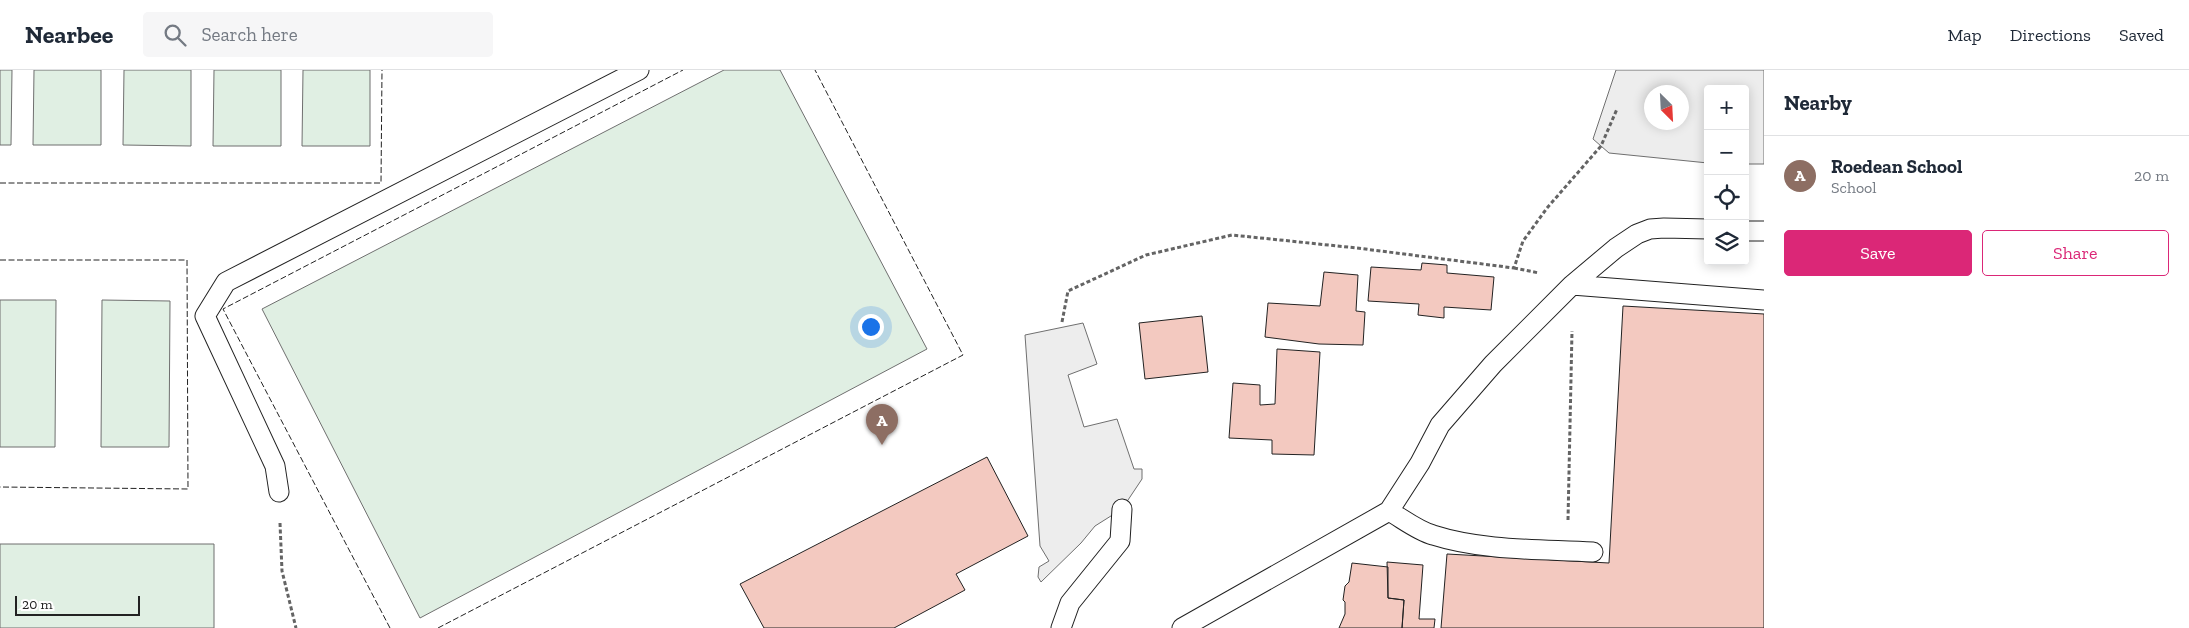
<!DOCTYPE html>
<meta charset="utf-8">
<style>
body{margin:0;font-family:"Zilla Slab",serif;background:#f6f6f7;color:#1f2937}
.controls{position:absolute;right:15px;top:15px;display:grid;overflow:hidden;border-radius:5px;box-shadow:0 2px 12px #0003}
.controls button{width:45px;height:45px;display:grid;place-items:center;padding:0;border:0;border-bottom:1px solid #e0e1e3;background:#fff;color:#1f2937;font:25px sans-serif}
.compass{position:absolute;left:1644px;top:15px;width:45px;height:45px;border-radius:50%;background:#fff;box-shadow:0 2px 12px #0003;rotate:156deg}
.scale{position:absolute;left:15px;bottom:12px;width:125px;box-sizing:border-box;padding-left:5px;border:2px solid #222;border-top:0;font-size:14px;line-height:18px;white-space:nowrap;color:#222;-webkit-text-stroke:4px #fff;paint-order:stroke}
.you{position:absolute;left:870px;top:256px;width:18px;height:18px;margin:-12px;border:4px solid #fff;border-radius:50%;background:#1a73e8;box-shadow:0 0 0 8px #1a73e833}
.badge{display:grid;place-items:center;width:32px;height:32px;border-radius:50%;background:#db2777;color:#fff;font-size:16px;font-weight:700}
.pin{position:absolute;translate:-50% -41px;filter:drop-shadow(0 1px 2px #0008)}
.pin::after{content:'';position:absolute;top:26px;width:18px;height:15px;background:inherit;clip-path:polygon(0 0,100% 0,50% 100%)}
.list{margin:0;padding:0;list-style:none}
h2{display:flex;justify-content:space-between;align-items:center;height:65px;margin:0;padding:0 20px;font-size:21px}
h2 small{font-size:16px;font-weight:400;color:#747a83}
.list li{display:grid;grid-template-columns:32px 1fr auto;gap:15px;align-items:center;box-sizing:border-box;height:80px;padding:0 20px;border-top:1px solid #e0e1e3}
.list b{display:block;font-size:19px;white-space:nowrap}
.list p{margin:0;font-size:16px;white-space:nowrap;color:#747a83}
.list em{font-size:16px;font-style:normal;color:#747a83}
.actions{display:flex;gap:10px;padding:15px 20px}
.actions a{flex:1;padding:11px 0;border:1px solid #db2777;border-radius:5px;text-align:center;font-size:18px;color:#db2777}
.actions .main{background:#db2777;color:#fff}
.icon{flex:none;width:28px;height:28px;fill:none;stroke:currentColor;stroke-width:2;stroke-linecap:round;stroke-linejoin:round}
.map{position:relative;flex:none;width:1764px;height:558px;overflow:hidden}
header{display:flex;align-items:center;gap:30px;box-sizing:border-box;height:70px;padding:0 25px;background:#fff;border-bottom:1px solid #e0e1e3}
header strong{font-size:24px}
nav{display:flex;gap:28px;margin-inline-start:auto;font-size:18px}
.search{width:350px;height:45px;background:#f6f6f7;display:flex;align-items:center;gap:12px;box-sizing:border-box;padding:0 18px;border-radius:5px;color:#747a83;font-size:19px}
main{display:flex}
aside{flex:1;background:#fff}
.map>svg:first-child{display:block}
.pitch{fill:#e0efe3;stroke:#6f6f6f}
.parking{fill:#ededed;stroke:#6f6f6f;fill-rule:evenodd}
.building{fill:#f3c9c0;stroke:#222}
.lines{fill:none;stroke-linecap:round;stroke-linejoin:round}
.lane-casing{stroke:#222;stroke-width:21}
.path{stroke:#646464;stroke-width:3;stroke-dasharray:4 2.5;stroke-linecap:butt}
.lane{stroke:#fff;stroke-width:19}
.fence{stroke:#222;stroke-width:1;stroke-dasharray:6 2.5;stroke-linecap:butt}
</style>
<header>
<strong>Nearbee</strong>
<div class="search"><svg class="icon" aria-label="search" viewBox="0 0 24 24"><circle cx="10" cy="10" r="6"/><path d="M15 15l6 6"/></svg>Search here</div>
<nav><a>Map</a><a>Directions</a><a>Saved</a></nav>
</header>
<main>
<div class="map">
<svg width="1764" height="558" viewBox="0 0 1764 558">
<rect width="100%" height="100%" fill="#fff"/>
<path class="pitch" d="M0 0H12L11 75H0Z
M34 0H101V75H33Z
M124 0H191V76L123 75Z
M214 0H281V76H213Z
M303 0H370V76H302Z
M724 0H780L927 279 420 548 262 239Z
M0 230H56L55 377H0Z
M102 230 170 231 169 377H101Z
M0 474H214V558H0Z"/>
<path class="parking" d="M1616 0H1764V94H1745V19H1708V93L1609 83 1593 69ZM1652 22H1682V52H1652Z
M1083 253 1097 294 1068 305 1084 357 1117 349 1134 399H1142V409L1122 439 1095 456 1081 473 1041 512 1038 507 1039 497 1049 491 1040 476 1025 265Z"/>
<path class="building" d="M1422 193 1447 195V203L1494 207 1491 240 1444 237V248L1418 245 1419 234 1368 231 1371 197 1421 200Z
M1324 202 1358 205 1356 241 1365 242 1363 275 1319 274 1265 267 1268 233 1320 236Z
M1623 236 1764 244V558H1441L1447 484 1609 493Z
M1202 246 1208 302 1145 309 1139 253Z
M1277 279 1320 282 1314 385 1272 384V370L1229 368 1233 313 1260 315V335L1275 334Z
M987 387 1028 466 956 504 965 520 894 558H764L740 514Z
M1387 492 1423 495 1419 549H1435L1434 558H1402L1404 530 1388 528Z
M1352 493 1388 497V528L1404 530 1402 558H1339L1345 544V532L1343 530 1345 516 1349 512Z"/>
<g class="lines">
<defs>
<path id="lane" d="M1745 161H1764
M1572 215 1764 230
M279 422 275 396 205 246 226 212 639 0
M1389 441C1403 449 1418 461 1433 465 1483 481 1540 479 1593 482
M1061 558 1070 533 1120 471 1122 439
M1182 558 1389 441 1420 393 1440 355 1493 294 1572 215 1616 178 1637 164 1650 159 1664 158 1708 159"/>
</defs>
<use href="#lane" class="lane-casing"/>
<path class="path" d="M1514 198 1539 203
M1062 252 1068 221 1146 185 1232 165 1357 178 1514 198 1523 171 1547 138 1601 76 1617 39
M1568 450 1572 261
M280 453 282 501 296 558"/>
<use href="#lane" class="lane"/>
<path class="fence" d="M0 113H381L382 0
M0 190H187L188 419 0 417
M390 558 223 239 683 0
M438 558 963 285 815 0"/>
</g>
</svg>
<div class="controls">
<button>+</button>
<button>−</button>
<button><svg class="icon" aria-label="locate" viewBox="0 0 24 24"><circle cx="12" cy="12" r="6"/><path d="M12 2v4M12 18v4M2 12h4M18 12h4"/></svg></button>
<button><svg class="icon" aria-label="layers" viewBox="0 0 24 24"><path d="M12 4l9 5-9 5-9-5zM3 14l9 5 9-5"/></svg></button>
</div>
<svg class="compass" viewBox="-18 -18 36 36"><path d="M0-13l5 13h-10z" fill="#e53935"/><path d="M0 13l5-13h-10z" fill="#747a83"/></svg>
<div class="scale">20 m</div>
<div class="you"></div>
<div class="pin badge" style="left:882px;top:375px;background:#8d6e63">A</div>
</div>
<aside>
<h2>Nearby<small></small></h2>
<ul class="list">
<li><span class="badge" style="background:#8d6e63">A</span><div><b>Roedean School</b><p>School</p></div><em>20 m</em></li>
</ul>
<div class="actions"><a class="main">Save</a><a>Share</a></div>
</aside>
</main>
